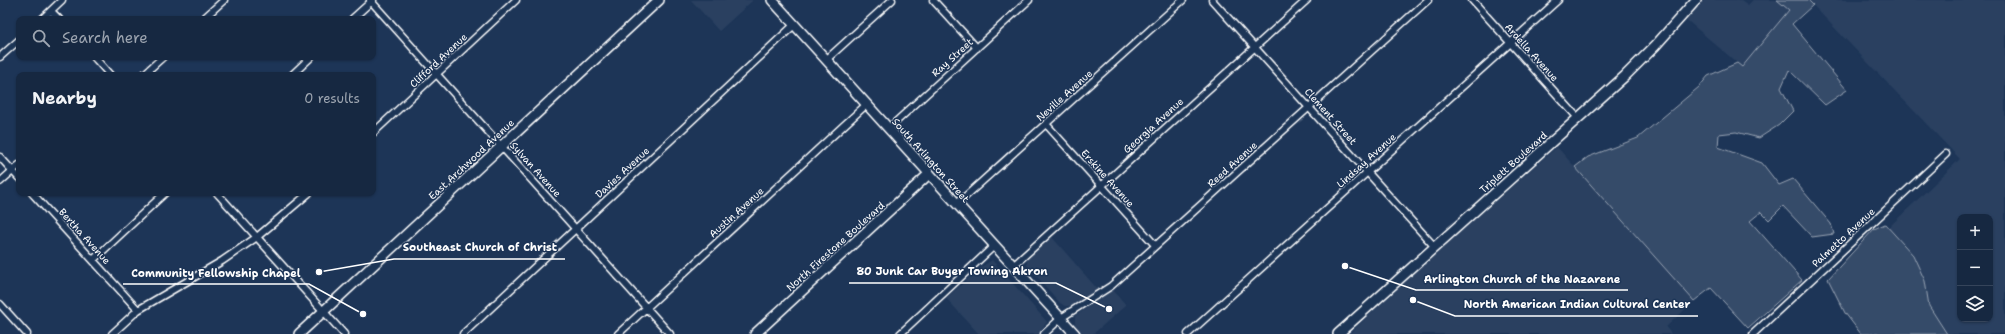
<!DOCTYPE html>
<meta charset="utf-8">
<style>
body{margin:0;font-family:"Shantell Sans",sans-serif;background:#1f3048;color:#f1f3f6}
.controls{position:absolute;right:12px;bottom:12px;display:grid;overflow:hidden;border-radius:8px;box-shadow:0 1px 3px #0004}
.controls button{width:36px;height:36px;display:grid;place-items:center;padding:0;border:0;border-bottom:1px solid #35445a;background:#162841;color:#f1f3f6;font:20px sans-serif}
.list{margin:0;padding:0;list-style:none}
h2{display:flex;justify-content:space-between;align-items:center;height:52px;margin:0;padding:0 16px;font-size:17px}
h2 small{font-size:13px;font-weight:400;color:#9ea6b1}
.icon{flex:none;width:22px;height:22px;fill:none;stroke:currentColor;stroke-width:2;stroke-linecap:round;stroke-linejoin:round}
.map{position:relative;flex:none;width:2005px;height:334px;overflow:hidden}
.search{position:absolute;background:#162841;box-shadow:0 1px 3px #0004;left:16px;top:16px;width:360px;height:44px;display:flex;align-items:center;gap:10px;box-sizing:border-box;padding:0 14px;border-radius:8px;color:#9ea6b1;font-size:15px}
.panel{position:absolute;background:#162841;box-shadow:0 1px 3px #0004;left:16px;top:72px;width:360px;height:124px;border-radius:8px}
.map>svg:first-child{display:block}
.built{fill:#2a4161;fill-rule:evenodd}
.green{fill:#364b69;stroke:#9aa5b4}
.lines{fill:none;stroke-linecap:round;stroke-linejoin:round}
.street-casing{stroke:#fff;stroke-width:9}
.secondary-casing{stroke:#fff;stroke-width:12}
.street{stroke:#1d3557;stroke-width:6}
.secondary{stroke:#1d3557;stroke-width:9}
.labels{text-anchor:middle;stroke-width:3;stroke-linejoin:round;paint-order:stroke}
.street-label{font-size:10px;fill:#fff;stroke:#1d3557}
.leader{fill:none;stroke:#fff;stroke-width:1.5}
.callout-dot{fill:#fff;stroke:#1d3557;stroke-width:1.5}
.callout-label{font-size:11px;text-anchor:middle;font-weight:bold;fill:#fff;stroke:#1d3557;stroke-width:3;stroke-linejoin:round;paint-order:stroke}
</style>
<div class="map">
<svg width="2005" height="334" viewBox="0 0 2005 334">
<rect width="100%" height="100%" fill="#1d3557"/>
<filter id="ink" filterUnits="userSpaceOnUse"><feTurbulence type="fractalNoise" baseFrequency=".025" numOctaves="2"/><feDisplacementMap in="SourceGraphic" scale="8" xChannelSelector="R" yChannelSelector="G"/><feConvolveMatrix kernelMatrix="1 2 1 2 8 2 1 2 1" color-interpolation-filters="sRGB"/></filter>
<g filter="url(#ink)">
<path class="built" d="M691 0H752V1L719 31Z
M1696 0H1741L1748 5 1753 0H1777L1789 10 1742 67 1682 16Z
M1808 0H2005V334H1947L1929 306 1925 281 1913 255 1888 228 1960 159ZM1960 217H1990V319H1960Z
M1557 147 1694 301 1666 327 1671 334H1349L1444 246Z
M1051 236 1099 291 1071 306H1065L1060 303 1027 265V259Z
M992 260 1047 322 1038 334H979L946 298 983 266Z
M1113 290 1126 305 1093 334H1083L1075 324V316Z"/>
<path class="green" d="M1777 0H1808L1813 5 1792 24 1847 90 1825 105 1789 70 1781 88 1793 111 1779 125 1759 138 1736 132 1719 134 1718 147 1762 163 1779 185 1793 179 1831 224 1834 234 1812 237 1783 206 1769 220 1761 212 1750 221 1802 280 1748 328 1711 288 1694 301 1575 167 1588 157 1638 138 1699 87 1708 76 1737 63 1742 67 1789 10Z
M1885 224 1913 255 1925 281 1929 306 1947 334H1861L1845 313 1828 279 1874 229Z"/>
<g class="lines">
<defs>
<path id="street" d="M370 0 670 334
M933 0 977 48
M1212 0 1434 246
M1472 0 1578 118
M51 11 59 19
M42 19 62 0
M203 19 224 0
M352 19 373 0
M0 57 19 40
M94 57 110 75
M827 59 892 0
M143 75 163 57
M292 75 311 57
M1046 124 1155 245
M888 129 1029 0
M373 133 516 0
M0 157 19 178
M0 182 19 165
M32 193 138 310
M217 193 344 334
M957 204 1183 0
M93 260 165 193
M1013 266 1307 0
M0 304 27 334
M112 334 138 310 222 261 257 237 309 193
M463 334 794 25
M618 334 867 104
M900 334 994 246
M1044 334 1061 318 1111 286 1428 0
M1188 334 1558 0
M1753 334 1946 154"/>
<path id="secondary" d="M772 0 1075 334
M299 334 659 0
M755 334 929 174
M1338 334 1625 76 1655 46 1696 0"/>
</defs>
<use href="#street" class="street-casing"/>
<use href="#secondary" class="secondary-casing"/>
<use href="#street" class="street"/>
<use href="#secondary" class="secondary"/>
</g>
</g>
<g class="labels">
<g class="street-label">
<text transform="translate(1532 52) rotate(48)" y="4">Ardella Avenue</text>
<text transform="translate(952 57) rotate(-42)" y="4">Ray Street</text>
<text transform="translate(438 60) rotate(-43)" y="4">Clifford Avenue</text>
<text transform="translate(1064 95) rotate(-42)" y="4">Neville Avenue</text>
<text transform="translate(1331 116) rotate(48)" y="4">Clement Street</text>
<text transform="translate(1153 125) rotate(-42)" y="4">Georgia Avenue</text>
<text transform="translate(471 159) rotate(-43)" y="4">East Archwood Avenue</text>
<text transform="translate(931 160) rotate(48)" y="4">South Arlington Street</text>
<text transform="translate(1366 160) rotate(-42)" y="4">Lindsay Avenue</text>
<text transform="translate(1513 162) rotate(-42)" y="4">Triplett Boulevard</text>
<text transform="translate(1232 164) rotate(-42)" y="4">Reed Avenue</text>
<text transform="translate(536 169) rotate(48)" y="4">Sylvan Avenue</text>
<text transform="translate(622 172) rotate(-43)" y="4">Davies Avenue</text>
<text transform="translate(1108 178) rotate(48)" y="4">Erskine Avenue</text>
<text transform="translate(736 212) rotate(-42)" y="4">Austin Avenue</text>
<text transform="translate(85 236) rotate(48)" y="4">Bertha Avenue</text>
<text transform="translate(1843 237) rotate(-43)" y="4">Palmetto Avenue</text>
<text transform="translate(835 246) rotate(-42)" y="4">North Firestone Boulevard</text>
</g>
</g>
<path class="leader" d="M319 272L394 259H565M1109 309L1056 283H849M363 314L309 284H123M1345 266L1416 290H1628M1413 300L1455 316H1698"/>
<g class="callout-dot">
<circle cx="319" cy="272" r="4"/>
<circle cx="1109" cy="309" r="4"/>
<circle cx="363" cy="314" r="4"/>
<circle cx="1345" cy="266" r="4"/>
<circle cx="1413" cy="300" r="4"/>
</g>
<g class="callout-label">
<text x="480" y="251">Southeast Church of Christ</text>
<text x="952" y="275">80 Junk Car Buyer Towing Akron</text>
<text x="216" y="277">Community Fellowship Chapel</text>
<text x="1522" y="283">Arlington Church of the Nazarene</text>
<text x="1577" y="308">North American Indian Cultural Center</text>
</g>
</svg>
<div class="controls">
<button>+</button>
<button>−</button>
<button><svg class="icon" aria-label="layers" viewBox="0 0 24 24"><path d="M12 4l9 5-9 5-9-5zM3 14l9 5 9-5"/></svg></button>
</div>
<div class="search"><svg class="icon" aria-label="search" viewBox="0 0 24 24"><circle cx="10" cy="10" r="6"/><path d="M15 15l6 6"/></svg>Search here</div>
<section class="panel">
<h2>Nearby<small>0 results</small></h2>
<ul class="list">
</ul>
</section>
</div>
